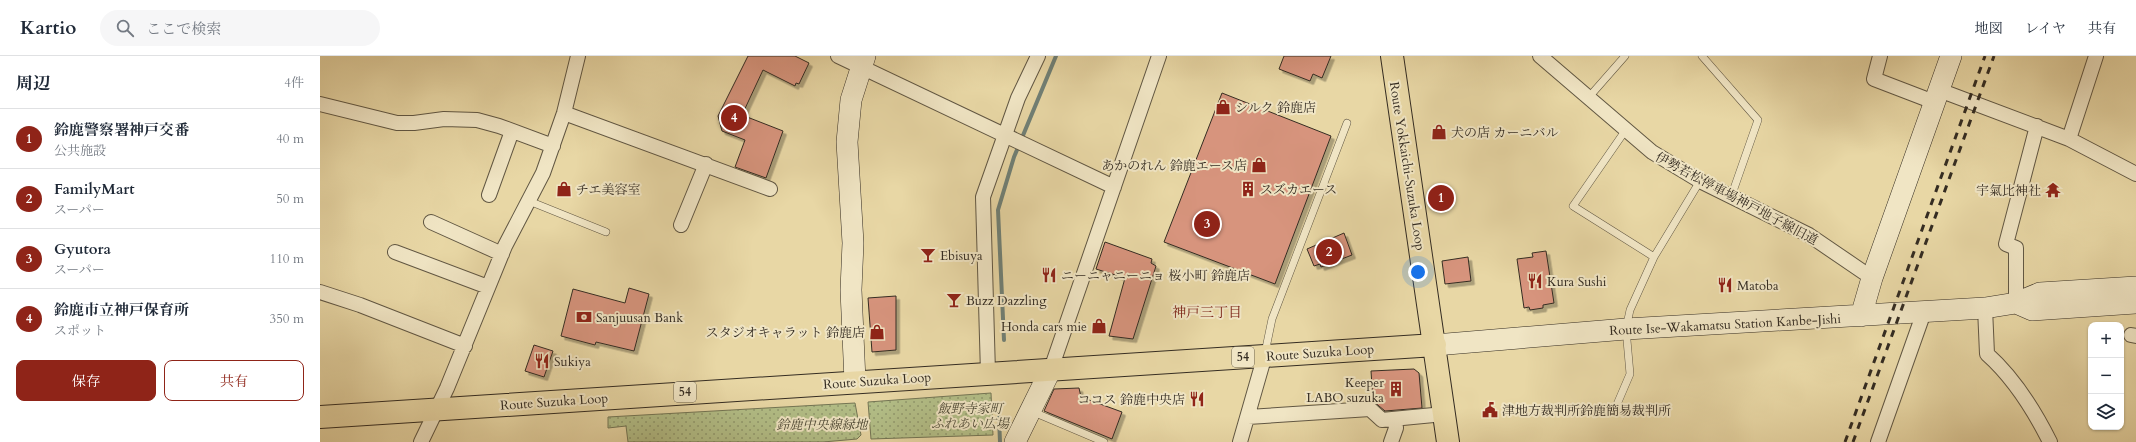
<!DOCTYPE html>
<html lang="ja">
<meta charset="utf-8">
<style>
body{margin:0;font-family:Cardo,"Noto Serif JP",serif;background:#f6f6f7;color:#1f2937}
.controls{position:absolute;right:12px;bottom:12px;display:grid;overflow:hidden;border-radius:8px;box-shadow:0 1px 3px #0004}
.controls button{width:36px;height:36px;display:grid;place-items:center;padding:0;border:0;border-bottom:1px solid #e0e1e3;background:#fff;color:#1f2937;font:20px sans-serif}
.you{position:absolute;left:1098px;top:216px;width:14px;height:14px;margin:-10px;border:3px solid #fff;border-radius:50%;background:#1a73e8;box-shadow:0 0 0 6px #1a73e833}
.badge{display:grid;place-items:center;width:26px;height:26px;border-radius:50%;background:#8f2418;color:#fff;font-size:13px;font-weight:700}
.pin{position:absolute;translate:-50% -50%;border:2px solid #fff;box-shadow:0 1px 4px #0006}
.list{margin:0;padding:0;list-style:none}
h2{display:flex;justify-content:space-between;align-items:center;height:52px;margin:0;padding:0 16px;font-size:17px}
h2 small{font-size:13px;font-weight:400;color:#747a83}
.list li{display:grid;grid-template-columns:26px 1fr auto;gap:12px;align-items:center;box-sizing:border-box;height:60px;padding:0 16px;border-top:1px solid #e0e1e3}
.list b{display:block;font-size:15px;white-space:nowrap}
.list p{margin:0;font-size:13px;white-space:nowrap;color:#747a83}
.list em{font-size:13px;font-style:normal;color:#747a83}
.actions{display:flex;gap:8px;padding:12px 16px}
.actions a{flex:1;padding:9px 0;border:1px solid #8f2418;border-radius:8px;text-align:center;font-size:14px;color:#8f2418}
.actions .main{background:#8f2418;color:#fff}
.icon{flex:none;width:22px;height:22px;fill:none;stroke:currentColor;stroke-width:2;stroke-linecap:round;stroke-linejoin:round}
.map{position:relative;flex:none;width:1816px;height:386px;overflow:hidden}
header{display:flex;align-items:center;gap:24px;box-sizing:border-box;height:56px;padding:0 20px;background:#fff;border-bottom:1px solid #e0e1e3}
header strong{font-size:19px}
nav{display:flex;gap:22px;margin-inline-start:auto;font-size:14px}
.search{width:280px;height:36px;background:#f6f6f7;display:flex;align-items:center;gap:10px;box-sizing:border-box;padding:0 14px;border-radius:22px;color:#747a83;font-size:15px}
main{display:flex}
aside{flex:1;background:#fff}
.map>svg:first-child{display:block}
.green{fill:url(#green-dots);stroke:#747655}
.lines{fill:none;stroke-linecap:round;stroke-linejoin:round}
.stream{stroke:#708076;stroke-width:4}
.building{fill:#d7947d;stroke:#342c22;filter:url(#shadow)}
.lane-casing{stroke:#615743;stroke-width:8}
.street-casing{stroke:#615743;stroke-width:16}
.secondary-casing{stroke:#342c22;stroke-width:22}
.primary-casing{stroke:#342c22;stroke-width:24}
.lane{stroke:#f0e5c4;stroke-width:7}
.street{stroke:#f0e5c4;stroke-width:14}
.secondary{stroke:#f0e5c4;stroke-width:21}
.primary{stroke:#e8d7a5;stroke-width:22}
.rail{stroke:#342c22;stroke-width:3;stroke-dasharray:7 7;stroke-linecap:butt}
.labels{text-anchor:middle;stroke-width:4;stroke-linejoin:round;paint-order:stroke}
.shield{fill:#f0e5c4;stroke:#6c6453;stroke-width:1}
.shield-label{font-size:12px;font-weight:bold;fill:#342c22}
.poi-label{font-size:13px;fill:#342c22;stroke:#f0e5c4;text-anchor:start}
.street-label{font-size:13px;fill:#342c22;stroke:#f0e5c4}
.park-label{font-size:13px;font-style:italic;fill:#4d4936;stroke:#f0e5c4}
.neighbourhood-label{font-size:14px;fill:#7a1f14;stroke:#f0e5c4}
</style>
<header>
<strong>Kartio</strong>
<div class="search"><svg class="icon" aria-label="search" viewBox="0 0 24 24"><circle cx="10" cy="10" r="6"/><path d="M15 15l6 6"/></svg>ここで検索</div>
<nav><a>地図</a><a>レイヤ</a><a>共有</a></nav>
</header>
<main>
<aside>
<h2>周辺<small>4件</small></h2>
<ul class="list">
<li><span class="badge">1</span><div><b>鈴鹿警察署神戸交番</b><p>公共施設</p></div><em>40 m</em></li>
<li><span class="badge">2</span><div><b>FamilyMart</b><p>スーパー</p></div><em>50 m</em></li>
<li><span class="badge">3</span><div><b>Gyutora</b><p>スーパー</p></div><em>110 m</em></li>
<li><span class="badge">4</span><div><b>鈴鹿市立神戸保育所</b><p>スポット</p></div><em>350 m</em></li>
</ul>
<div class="actions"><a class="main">保存</a><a>共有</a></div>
</aside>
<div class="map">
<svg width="1816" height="386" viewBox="0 0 1816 386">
<defs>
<pattern id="green-dots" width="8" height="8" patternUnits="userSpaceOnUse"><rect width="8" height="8" fill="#b3bf88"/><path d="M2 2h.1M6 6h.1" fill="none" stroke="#929b6f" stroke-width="1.8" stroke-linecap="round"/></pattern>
<filter id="shadow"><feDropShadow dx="3.5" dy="3.5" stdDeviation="0" flood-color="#0004"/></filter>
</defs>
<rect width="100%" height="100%" fill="#e8d7a5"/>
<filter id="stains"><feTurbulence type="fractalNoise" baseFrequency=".005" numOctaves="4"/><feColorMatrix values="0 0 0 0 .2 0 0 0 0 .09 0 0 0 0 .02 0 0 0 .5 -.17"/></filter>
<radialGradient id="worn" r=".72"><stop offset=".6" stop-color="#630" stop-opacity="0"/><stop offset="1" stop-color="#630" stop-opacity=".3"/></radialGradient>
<path class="green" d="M671 337 673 379 551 383 548 346Z
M535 347 541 379 537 383 503 386H308L306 370 288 372V361Z"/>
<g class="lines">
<path class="stream" d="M684 284 678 154 694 101 736 0
M679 361 680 386"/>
</g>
<path class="building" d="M428 0H475L489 7 479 28 476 27 475 30 443 14 422 59 463 75 446 122 415 111 425 84 402 75 398 60Z
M964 0H1011L1002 22 993 18 990 25 959 13Z
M902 37 1011 80 955 228 844 186Z
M1024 177 1032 199 1001 211 1000 208 994 210 987 193Z
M785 186 832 203 831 207 836 210 813 283 789 280 805 222 776 213Z
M1226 195 1234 247 1223 249V252L1210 254 1209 251 1204 252 1197 203 1213 201 1212 197Z
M1148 201 1151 225 1125 228 1122 205Z
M309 232 329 238 314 295 276 286 275 289 241 280 253 233 305 247Z
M576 240V294L552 296 548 242Z
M214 289 233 295 224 321 205 315Z
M1094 313 1099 317 1102 352 1065 355 1053 345 1051 315Z
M759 332 761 341 802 356 792 383 724 355 734 333Z"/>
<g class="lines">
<defs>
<path id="lane" d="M1382 0 1438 64 1411 141
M1269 41 1305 0
M1305 75 1253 150 1334 201
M209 145 286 176
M945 297 952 263 1027 67
M1295 353 1310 318 1306 273 1310 254 1334 201 1380 125
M711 355 784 386"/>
<path id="street" d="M518 0 794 131
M1220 0 1332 96 1380 125 1489 179 1552 222
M1560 0 1554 23 1614 46
M1776 0 1749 83 1816 118
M1619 34 1749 83
M0 48 77 67H94L124 63 157 64 179 70 233 90
M244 57 450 133
M169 139 192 75
M111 166 182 198
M361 169 386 108
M75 196 168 231
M0 236 40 249 145 290
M1696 247V192L1686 188 1717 70
M1665 252 1667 298C1694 322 1714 354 1730 386
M1811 279 1816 280
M731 313 839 0
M668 317 663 141 698 42 718 0
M928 361 1050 353 1062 364 1124 358
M101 386 127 332 185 190 223 117 244 57 258 0
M920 386 945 299
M1071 386 1076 372 1075 363
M1558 386 1604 256"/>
<path id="secondary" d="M1696 247 1712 254 1816 247
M1541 260 1552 222 1631 0
M1115 289 1306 273 1665 252 1696 247 1720 237 1816 231
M535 325 531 234 533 187 527 86 531 44 545 0
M695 386 731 313"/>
<path id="primary" d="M1072 0 1128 386
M0 361 1115 289"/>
</defs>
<use href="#lane" class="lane-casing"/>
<use href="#street" class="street-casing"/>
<use href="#secondary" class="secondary-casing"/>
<use href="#primary" class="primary-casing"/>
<use href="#lane" class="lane"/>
<use href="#street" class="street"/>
<use href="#secondary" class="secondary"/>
<use href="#primary" class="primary"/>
<path class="rail" d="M1525 386 1665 0
M1533 386 1674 0"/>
</g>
<defs>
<symbol id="shop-bare" viewBox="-9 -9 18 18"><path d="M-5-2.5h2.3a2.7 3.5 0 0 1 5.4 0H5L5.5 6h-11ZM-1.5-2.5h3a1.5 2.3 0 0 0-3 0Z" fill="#8f2418" stroke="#f0e5c4" stroke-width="2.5" paint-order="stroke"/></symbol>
<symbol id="building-bare" viewBox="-9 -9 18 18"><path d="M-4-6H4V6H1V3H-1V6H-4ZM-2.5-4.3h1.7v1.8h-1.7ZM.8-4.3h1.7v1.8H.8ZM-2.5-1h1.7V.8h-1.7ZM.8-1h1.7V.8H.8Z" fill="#8f2418" stroke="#f0e5c4" stroke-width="2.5" paint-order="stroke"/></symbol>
<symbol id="temple-bare" viewBox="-9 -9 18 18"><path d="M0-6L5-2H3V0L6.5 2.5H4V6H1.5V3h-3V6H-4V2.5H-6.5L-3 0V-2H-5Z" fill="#8f2418" stroke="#f0e5c4" stroke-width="2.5" paint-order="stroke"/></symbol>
<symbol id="bar-bare" viewBox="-9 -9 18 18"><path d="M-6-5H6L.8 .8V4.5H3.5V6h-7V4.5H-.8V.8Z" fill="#8f2418" stroke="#f0e5c4" stroke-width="2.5" paint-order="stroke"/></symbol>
<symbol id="restaurant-bare" viewBox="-9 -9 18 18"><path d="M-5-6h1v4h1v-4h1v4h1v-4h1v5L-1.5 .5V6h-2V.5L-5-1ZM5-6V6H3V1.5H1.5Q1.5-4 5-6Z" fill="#8f2418" stroke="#f0e5c4" stroke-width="2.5" paint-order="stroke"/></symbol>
<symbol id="bank-bare" viewBox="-9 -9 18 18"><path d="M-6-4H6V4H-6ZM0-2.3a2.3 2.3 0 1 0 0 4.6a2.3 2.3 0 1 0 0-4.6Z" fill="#8f2418" stroke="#f0e5c4" stroke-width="2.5" paint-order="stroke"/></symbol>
<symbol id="civic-bare" viewBox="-9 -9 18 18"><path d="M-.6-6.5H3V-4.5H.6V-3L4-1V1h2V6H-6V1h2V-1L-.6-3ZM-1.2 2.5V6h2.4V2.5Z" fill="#8f2418" stroke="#f0e5c4" stroke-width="2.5" paint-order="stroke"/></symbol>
</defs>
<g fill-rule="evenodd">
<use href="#shop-bare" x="892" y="40" width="22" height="22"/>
<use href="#shop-bare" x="1108" y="65" width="22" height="22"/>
<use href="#shop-bare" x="928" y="98" width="22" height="22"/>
<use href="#shop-bare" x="233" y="122" width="22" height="22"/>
<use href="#building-bare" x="917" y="122" width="22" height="22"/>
<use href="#temple-bare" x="1722" y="123" width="22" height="22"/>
<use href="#bar-bare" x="597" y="188" width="22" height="22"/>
<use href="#restaurant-bare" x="718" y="208" width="22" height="22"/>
<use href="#restaurant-bare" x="1204" y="214" width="22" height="22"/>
<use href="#restaurant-bare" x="1394" y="218" width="22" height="22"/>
<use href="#bar-bare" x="623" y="233" width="22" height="22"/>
<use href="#bank-bare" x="253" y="250" width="22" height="22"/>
<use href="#shop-bare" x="768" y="259" width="22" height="22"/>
<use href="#shop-bare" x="546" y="265" width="22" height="22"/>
<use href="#restaurant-bare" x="211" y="294" width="22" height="22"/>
<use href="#building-bare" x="1065" y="322" width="22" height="22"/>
<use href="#restaurant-bare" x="866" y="332" width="22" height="22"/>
<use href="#civic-bare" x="1159" y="343" width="22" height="22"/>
</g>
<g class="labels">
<g class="shield">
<rect x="912" y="291" width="22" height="20" rx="3"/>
<rect x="354" y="326" width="22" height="20" rx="3"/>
</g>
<g class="shield-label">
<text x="923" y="305">54</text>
<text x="365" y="340">54</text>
</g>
<g class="poi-label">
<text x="915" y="56">シルク 鈴鹿店</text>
<text x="1131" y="81">犬の店 カーニバル</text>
<text x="927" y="114" text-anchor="end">あかのれん 鈴鹿エース店</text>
<text x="256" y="138">チエ美容室</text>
<text x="940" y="138">スズカエース</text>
<text x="1721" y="139" text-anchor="end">宇氣比神社</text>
<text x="620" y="204">Ebisuya</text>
<text x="741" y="224">ニーニャニーニョ 桜小町 鈴鹿店</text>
<text x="1227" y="230">Kura Sushi</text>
<text x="1417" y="234">Matoba</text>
<text x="646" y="249">Buzz Dazzling</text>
<text x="276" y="266">Sanjuusan Bank</text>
<text x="767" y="275" text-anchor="end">Honda cars mie</text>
<text x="545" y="281" text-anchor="end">スタジオキャラット 鈴鹿店</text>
<text x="234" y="310">Sukiya</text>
<text x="1064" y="331" text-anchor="end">Keeper<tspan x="1064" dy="15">LABO suzuka</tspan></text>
<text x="865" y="348" text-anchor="end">ココス 鈴鹿中央店</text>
<text x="1182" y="359">津地方裁判所鈴鹿簡易裁判所</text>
</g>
<g class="street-label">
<text transform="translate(1088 110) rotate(81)" y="5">Route Yokkaichi-Suzuka Loop</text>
<text transform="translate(1417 142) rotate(28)" y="5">伊勢若松停車場神戸地子線旧道</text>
<text transform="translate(1405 268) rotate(-3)" y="5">Route Ise-Wakamatsu Station Kanbe-Jishi</text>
<text transform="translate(1000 296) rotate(-4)" y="5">Route Suzuka Loop</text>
<text transform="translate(557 324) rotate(-4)" y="5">Route Suzuka Loop</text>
<text transform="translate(234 345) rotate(-4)" y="5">Route Suzuka Loop</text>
</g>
<g class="park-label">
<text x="650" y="357">飯野寺家町<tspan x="650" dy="15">ふれあい広場</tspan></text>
<text x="502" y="373">鈴鹿中央線緑地</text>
</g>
<g class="neighbourhood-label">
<text x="887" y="261">神戸三丁目</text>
</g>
</g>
<rect width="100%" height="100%" filter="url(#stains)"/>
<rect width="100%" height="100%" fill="url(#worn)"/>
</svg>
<div class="controls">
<button>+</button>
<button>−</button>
<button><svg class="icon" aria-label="layers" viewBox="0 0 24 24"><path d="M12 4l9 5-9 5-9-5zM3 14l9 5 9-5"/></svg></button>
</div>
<div class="you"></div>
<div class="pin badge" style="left:1121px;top:142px">1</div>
<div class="pin badge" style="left:1009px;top:196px">2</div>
<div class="pin badge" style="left:887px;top:168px">3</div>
<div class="pin badge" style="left:414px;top:62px">4</div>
</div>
</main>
